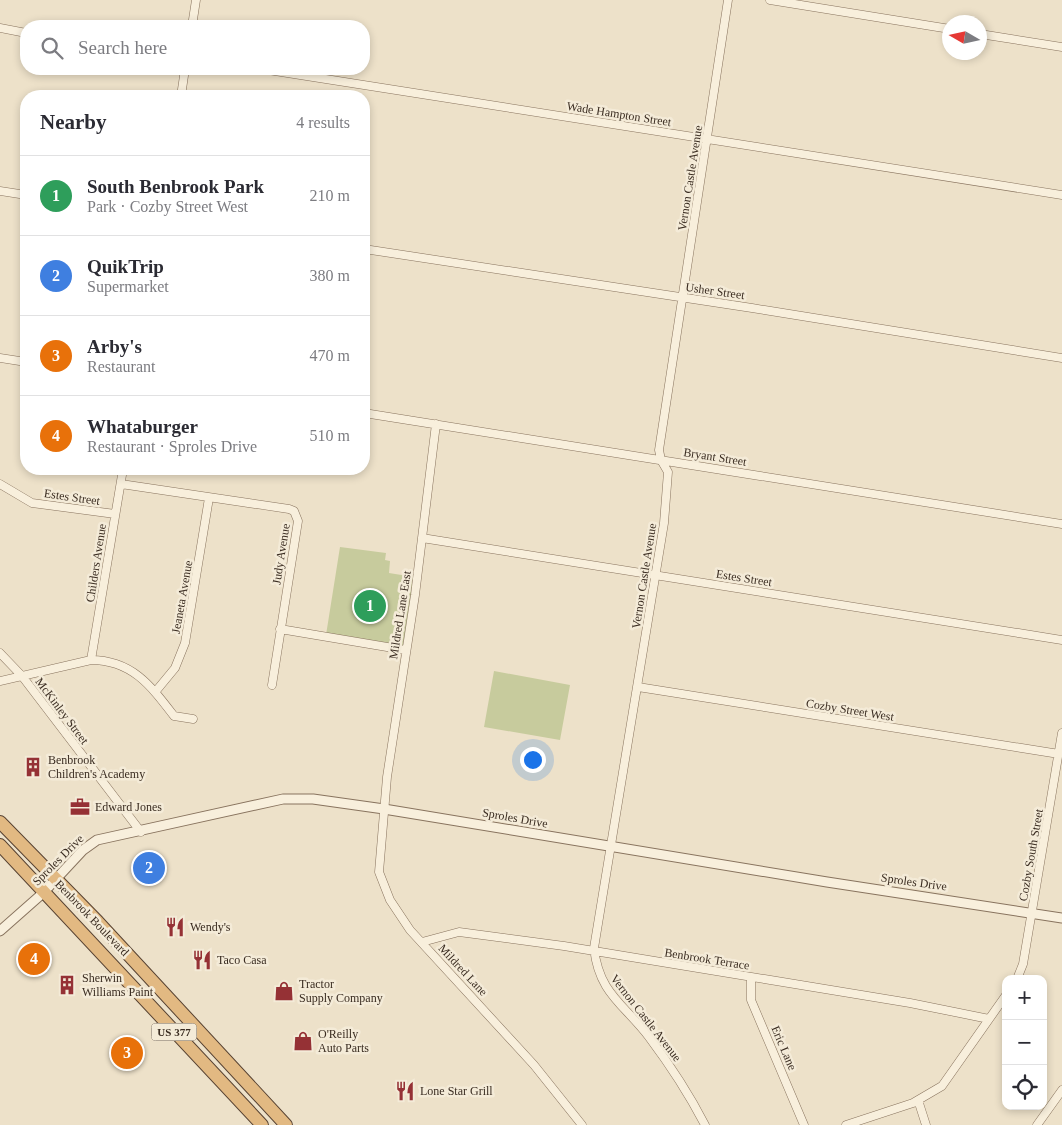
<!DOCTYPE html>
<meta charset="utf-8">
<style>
body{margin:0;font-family:"Times New Roman",serif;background:#f2f2f3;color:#2b2b33}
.controls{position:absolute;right:15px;bottom:15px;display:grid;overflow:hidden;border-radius:10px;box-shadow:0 2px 8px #0003}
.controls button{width:45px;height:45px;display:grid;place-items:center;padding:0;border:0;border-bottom:1px solid #e1e1e2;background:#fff;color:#2b2b33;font:25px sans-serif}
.compass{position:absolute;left:942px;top:15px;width:45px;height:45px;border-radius:50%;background:#fff;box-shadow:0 2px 8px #0003;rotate:279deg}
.you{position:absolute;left:532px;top:759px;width:18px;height:18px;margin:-12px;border:4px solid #fff;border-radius:50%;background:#1a73e8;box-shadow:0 0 0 8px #1a73e833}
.badge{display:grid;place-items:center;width:32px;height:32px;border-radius:50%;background:#953135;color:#fff;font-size:16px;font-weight:700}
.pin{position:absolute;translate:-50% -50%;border:2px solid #fff;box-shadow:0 1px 5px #0006}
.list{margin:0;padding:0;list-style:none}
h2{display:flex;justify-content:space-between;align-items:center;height:65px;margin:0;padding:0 20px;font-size:21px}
h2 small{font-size:16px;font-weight:400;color:#7c7c81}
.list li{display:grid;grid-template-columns:32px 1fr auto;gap:15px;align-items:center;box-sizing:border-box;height:80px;padding:0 20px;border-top:1px solid #e1e1e2}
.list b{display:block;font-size:19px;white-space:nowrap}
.list p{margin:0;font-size:16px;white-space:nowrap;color:#7c7c81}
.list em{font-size:16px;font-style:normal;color:#7c7c81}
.icon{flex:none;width:28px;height:28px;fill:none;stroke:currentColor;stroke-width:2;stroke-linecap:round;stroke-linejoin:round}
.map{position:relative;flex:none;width:1062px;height:1125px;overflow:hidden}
.search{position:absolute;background:#fff;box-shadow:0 2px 8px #0003;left:20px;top:20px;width:350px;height:55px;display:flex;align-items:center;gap:12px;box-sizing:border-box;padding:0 18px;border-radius:20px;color:#7c7c81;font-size:19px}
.panel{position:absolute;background:#fff;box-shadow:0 2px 8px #0003;left:20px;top:90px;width:350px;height:385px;border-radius:20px}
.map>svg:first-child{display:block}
.green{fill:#c7cb9d}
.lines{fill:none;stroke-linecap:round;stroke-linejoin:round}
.minor-casing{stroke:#88735e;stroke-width:9}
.tertiary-casing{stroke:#88735e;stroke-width:11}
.trunk-casing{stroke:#574232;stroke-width:14}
.minor{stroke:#f8efdc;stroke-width:8}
.tertiary{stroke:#f8efdc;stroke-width:9}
.trunk{stroke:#e2b982;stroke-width:12}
.labels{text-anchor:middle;stroke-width:5;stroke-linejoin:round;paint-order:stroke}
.shield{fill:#f4ebd8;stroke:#726558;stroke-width:1}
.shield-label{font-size:11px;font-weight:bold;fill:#3a2c21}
.street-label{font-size:12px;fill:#3a2c21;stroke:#f4ebd8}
.poi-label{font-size:12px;fill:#3a2c21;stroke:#f4ebd8;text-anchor:start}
</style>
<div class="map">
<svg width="1062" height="1125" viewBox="0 0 1062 1125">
<rect width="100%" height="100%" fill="#ede1c9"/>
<path class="green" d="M340 547 386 553 385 560 390 561 389 573 414 577 403 648 326 635Z
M494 671 570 685 560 740 484 727Z"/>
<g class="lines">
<defs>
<path id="minor" d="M770 0 950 29
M192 26 196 0
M0 28 26 33
M980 34 1062 47
M262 69 1062 195
M181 96 185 69
M0 191 26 195
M364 249 752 308 1062 358
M0 358 26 362
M364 413 1062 524
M436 424 415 595 387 777 379 872 390 900 410 930 534 1065 582 1125
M0 484 32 503 115 514
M121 484 289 509 294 511 298 521 272 685
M422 538 1062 640
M280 629 405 650
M0 653 22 676 141 832
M91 660 123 469
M0 681 91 660C132 660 151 686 174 716L193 719
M638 687 1059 754
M156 691 175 668 185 643 209 498
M422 942 459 932 564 946 910 1003 989 1019
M751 977V1000L804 1125
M1017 979 1023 964 1062 733
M918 1100 926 1125
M705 1125C689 1094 670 1065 649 1037 624 1004 599 994 594 948L664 523 668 472 661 460 659 450 728 0
M846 1125 913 1103 942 1086 1006 995
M1037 1125 1062 1090"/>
<path id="tertiary" d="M0 931 43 893 83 850 97 840 283 799H313L384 809 827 882 1062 918"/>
<path id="trunk" d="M0 822 98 922 286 1125
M0 845 262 1125"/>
</defs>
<use href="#minor" class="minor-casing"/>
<use href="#tertiary" class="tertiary-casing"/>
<use href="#trunk" class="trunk-casing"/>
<use href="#minor" class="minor"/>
<use href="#tertiary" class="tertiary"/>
<use href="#trunk" class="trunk"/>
</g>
<defs>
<symbol id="building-bare" viewBox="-9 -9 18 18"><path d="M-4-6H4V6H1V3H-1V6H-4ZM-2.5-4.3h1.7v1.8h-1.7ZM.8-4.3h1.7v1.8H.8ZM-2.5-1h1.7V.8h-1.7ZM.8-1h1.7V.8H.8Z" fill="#953135" stroke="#f4ebd8" stroke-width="2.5" paint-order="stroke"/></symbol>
<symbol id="office-bare" viewBox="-9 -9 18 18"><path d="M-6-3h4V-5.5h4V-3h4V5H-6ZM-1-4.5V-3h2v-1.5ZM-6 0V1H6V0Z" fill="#953135" stroke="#f4ebd8" stroke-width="2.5" paint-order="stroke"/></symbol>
<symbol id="restaurant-bare" viewBox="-9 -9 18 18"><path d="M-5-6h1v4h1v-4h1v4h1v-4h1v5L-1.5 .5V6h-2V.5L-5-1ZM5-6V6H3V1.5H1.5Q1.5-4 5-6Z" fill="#953135" stroke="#f4ebd8" stroke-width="2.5" paint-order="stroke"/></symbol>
<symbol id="shop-bare" viewBox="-9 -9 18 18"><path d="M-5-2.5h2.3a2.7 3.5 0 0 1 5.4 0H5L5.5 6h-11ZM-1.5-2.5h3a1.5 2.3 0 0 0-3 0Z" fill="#953135" stroke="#f4ebd8" stroke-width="2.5" paint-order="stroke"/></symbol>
</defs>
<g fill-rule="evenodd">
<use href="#building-bare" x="19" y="753" width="28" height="28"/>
<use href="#office-bare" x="66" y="793" width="28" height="28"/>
<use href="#restaurant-bare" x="161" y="913" width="28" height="28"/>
<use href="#restaurant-bare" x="188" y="946" width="28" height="28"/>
<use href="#building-bare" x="53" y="971" width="28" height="28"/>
<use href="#shop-bare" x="270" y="977" width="28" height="28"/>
<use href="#shop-bare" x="289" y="1027" width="28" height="28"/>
<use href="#restaurant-bare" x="391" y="1077" width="28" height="28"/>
</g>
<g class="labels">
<rect class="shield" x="151.5" y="1023.5" width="45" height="17" rx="4"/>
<g class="shield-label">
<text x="174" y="1036">US 377</text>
</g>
<g class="street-label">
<text transform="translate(619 114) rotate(9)" y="4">Wade Hampton Street</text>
<text transform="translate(690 178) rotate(-81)" y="4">Vernon Castle Avenue</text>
<text transform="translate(715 291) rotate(8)" y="4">Usher Street</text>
<text transform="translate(715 457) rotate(9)" y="4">Bryant Street</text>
<text transform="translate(72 497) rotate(8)" y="4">Estes Street</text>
<text transform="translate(281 554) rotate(-81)" y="4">Judy Avenue</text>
<text transform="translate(96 563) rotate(-81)" y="4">Childers Avenue</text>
<text transform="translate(644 576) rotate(-81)" y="4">Vernon Castle Avenue</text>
<text transform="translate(744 578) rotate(9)" y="4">Estes Street</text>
<text transform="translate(182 597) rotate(-80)" y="4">Jeaneta Avenue</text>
<text transform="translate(400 615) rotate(-81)" y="4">Mildred Lane East</text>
<text transform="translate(850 710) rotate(9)" y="4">Cozby Street West</text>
<text transform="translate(62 711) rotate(53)" y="4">McKinley Street</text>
<text transform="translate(515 818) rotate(10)" y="4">Sproles Drive</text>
<text transform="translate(1031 855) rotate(-80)" y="4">Cozby South Street</text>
<text transform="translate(58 860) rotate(-45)" y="4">Sproles Drive</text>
<text transform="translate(914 882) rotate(8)" y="4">Sproles Drive</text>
<text transform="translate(92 918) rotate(46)" y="4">Benbrook Boulevard</text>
<text transform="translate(707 959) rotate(9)" y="4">Benbrook Terrace</text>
<text transform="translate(463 970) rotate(47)" y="4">Mildred Lane</text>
<text transform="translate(646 1018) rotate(52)" y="4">Vernon Castle Avenue</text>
<text transform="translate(784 1048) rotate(67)" y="4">Eric Lane</text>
</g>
<g class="poi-label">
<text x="48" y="764">Benbrook<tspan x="48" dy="14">Children's Academy</tspan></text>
<text x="95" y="811">Edward Jones</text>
<text x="190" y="931">Wendy's</text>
<text x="217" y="964">Taco Casa</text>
<text x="82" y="982">Sherwin<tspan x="82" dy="14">Williams Paint</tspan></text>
<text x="299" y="988">Tractor<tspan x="299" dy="14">Supply Company</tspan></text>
<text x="318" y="1038">O'Reilly<tspan x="318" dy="14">Auto Parts</tspan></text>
<text x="420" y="1095">Lone Star Grill</text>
</g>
</g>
</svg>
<div class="controls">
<button>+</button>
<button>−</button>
<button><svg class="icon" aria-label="locate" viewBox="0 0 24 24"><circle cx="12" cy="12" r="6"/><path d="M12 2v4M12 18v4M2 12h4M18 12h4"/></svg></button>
</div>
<svg class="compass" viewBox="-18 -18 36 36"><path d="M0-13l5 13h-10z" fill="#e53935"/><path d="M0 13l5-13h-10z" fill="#7c7c81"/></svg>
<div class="you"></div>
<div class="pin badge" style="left:370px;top:606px;background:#2e9e5b">1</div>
<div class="pin badge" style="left:149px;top:868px;background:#3f7fe0">2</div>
<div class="pin badge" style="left:127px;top:1053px;background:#e8710a">3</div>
<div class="pin badge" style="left:34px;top:959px;background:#e8710a">4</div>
<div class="search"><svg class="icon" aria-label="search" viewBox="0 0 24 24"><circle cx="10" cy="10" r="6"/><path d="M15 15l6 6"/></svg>Search here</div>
<section class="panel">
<h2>Nearby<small>4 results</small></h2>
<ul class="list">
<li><span class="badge" style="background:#2e9e5b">1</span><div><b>South Benbrook Park</b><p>Park · Cozby Street West</p></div><em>210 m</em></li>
<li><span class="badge" style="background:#3f7fe0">2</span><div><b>QuikTrip</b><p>Supermarket</p></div><em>380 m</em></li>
<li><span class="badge" style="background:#e8710a">3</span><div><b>Arby's</b><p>Restaurant</p></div><em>470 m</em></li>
<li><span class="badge" style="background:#e8710a">4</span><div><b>Whataburger</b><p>Restaurant · Sproles Drive</p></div><em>510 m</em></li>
</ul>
</section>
</div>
